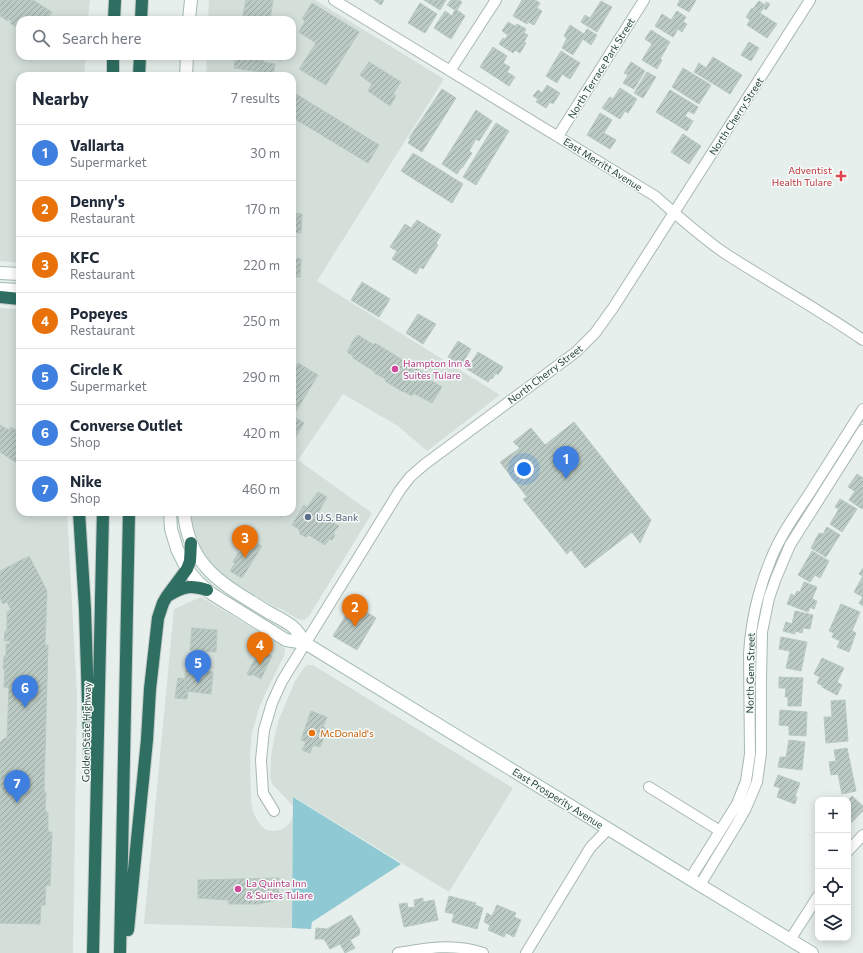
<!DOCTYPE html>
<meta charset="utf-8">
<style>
body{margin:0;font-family:Commissioner,sans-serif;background:#f2f2f3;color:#1f2937}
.controls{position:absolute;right:12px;bottom:12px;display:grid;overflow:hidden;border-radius:8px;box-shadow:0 2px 10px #0003}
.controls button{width:36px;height:36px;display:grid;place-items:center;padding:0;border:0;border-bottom:1px solid #e0e1e3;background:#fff;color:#1f2937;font:20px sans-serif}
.you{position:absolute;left:524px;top:469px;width:14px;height:14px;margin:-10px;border:3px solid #fff;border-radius:50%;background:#1a73e8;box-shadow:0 0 0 6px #1a73e833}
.badge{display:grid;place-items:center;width:26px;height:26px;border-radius:50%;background:#d93025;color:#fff;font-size:13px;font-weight:700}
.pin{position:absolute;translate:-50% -33px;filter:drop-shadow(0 1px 2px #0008)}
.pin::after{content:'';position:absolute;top:21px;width:14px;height:12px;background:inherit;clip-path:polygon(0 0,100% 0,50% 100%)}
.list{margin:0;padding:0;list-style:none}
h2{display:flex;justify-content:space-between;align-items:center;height:52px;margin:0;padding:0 16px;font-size:17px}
h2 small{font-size:13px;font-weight:400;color:#747a83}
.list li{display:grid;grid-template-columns:26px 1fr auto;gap:12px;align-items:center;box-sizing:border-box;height:56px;padding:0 16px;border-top:1px solid #e0e1e3}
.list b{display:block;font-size:15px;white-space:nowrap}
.list p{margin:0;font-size:13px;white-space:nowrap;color:#747a83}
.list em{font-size:13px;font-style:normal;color:#747a83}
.icon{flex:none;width:22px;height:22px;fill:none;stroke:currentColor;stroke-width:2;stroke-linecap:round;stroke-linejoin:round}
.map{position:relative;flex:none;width:863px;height:953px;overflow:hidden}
.search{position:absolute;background:#fff;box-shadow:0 2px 10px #0003;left:16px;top:16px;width:280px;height:44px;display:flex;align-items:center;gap:10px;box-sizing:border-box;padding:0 14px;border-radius:12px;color:#747a83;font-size:15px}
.panel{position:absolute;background:#fff;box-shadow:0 2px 10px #0003;left:16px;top:72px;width:280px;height:444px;border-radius:12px}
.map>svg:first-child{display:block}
.built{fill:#d4dfda}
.water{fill:#8ec9d4}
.building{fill:url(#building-hatch);stroke:#b8c9c2}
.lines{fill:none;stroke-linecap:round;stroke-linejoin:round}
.minor-casing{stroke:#a8b8b2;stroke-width:12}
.secondary-casing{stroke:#a4bbb3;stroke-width:14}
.motorway-casing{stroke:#c2cac8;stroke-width:14}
.minor{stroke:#fff;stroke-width:10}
.secondary{stroke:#fff;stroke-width:12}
.motorway{stroke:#2f6f62;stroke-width:12}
.health-dot{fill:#e0444e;stroke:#f7fbf9;stroke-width:1.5}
.hotel-dot{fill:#d1479c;stroke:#f7fbf9;stroke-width:1.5}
.service-dot{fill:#5c6f8a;stroke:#f7fbf9;stroke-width:1.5}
.food-dot{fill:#e8710a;stroke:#f7fbf9;stroke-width:1.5}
.labels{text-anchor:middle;stroke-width:3;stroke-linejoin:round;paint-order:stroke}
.street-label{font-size:10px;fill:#24423a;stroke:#f7fbf9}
.health-label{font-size:10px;fill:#be3a42;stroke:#f7fbf9;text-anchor:end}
.hotel-label{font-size:10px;fill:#b23c85;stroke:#f7fbf9;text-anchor:start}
.service-label{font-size:10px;fill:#4e5e75;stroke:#f7fbf9;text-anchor:start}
.food-label{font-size:10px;fill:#c56008;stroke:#f7fbf9;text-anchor:start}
</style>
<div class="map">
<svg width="863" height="953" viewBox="0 0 863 953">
<defs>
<pattern id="building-hatch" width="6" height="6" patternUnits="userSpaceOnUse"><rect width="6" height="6" fill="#bbcac4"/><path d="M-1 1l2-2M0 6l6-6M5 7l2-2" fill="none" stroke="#98a6a0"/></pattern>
</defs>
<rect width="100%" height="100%" fill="#e6efeb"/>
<path class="built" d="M0 0H90L88 20H20V56H86L84 76H20V263L0 261Z
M209 0H315L444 79 317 281 500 395 427 451 398 426 343 394 298 460 372 513 309 616 304 620 298 619 279 608 274 607 222 575 215 569 207 559 196 540 193 529 191 512H292V76H206L207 56H292V20H208Z
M0 308 20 309V512H67L77 695 73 953H0Z
M201 597 281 645 285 649 284 656 268 688 259 708 252 733 250 753 251 801 253 812 257 820 262 827 267 830 274 831 280 830 287 826 291 821 293 816 292 928 144 924 174 609Z
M307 665H313L513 788 449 892 294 797 293 806 273 785 270 778 271 758 274 738 279 719 295 681 303 669Z"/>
<path class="water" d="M293 797 401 864 312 922 311 929 292 928Z"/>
<path class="building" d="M0 0H33L52 12 46 20H20V23H19L16 27 10 23 11 21 9 19 8 21 0 16Z
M246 0H273L270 20H242Z
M374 0H384L381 5Z
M424 0H446L440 10Z
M451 0H459L462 2 457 10 465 16 451 39 434 28 445 11 452 16 455 10 447 5Z
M522 0H535L540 3 537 8 542 11 534 25 528 22 527 24 513 16Z
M680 0H696L689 12 677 5Z
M601 1 612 7 597 32 581 22 585 15 590 18Z
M759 1 765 5 766 2 770 4 766 10 764 8 760 13 777 24 767 38 747 25 750 20 746 17 752 8 753 9Z
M312 3 359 32 326 85 299 69 316 43 299 32 305 21 302 19Z
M420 3 437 14 425 33 408 23Z
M677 11 686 17 683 22 687 24 682 32 678 29 673 37 655 26 662 14 671 20Z
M508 22 515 26 517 24 526 29 524 33 528 35 524 42 526 43 520 53 515 50 513 53 499 44 503 38 505 39 508 35 502 31Z
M570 25 584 34 587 29 597 35 591 45 583 39 573 55 562 48 567 38 564 36Z
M651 30 670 42 660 59 662 60 657 69 642 60 652 44 645 39Z
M749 42 759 48 751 61 741 55Z
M493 47 507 56 503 63 510 67 507 72 515 77 509 86 480 67Z
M561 51 580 63 570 79 562 74 557 83 546 76Z
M236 56H264L263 62 275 64 273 74 234 68Z
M713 57 742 75 730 94 694 72 699 63 706 68Z
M369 62 401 82 393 94 396 96 390 106 368 91 372 84 360 75Z
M631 62 645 71 634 89 623 83 628 75 624 73Z
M683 68 711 85 699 104 672 87Z
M647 72 656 77 643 98 634 93Z
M547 85 560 93 553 104 550 102 546 108 536 102 538 99 533 96 538 90 542 93Z
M620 88 637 99 628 113 625 111 620 119 602 108 610 97 613 99Z
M442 89 456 98 422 152 408 143 411 138H409Z
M670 90 698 107 694 114 688 111 685 116 693 121 687 131 656 112Z
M292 94H296L379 145 368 163 292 117Z
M476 110 492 121 479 141 476 139 469 151 472 153 462 168H461L457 174 442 164Z
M600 113 612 120 604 133 616 140 610 149 587 135Z
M496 123 509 131 476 185 463 177Z
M683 134 701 146 689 164 671 152Z
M413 153 463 184 452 203 401 171Z
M292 213 302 214 301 233 292 232Z
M417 220 441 235 436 243 438 245 423 269 420 267 416 274 392 259 397 251 390 247 405 224 411 228Z
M292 258 301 259 300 277H292Z
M362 282 390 299 379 317 351 300Z
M418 314 436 324 423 344 406 333Z
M17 322H20V352L18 353Z
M358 335 374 345 375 343 424 373 423 376 442 387 432 403 413 393 412 396 403 391V392L385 381 386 379 374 373 375 372 353 358V356L347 352 355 337 356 338Z
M458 341 471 349 461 365 448 357Z
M478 352 503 367 498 375 496 373 492 379 491 378 488 382 467 369Z
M298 363 318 375 293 416 304 423 292 443V373Z
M574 422 651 520 640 543 632 532 585 568 571 550 567 554 523 499 527 497 500 462 520 448 513 442 531 428 545 445Z
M0 425 9 430 11 427 19 432 17 435 20 437V465L0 452Z
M857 474 863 478V507L862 509 849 500 855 491 848 487Z
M318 492 327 497 317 515 327 521 328 520 339 526 333 533 335 535 332 540 329 539 325 545 309 535 306 537 300 534 299 529 292 525 304 505 307 507Z
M840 499 857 509 842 532 830 524 839 509 835 507Z
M827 527 840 535 826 557 811 548 819 533 823 534Z
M249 538 262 546 242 578 230 571 235 563 233 562 238 553H240Z
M812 551 829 561 820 578 815 575 810 582 798 575Z
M29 556 47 591 45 645H48L44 792H46L45 812H48V832H52L50 886 46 885 45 905H41L40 924 0 923V791H3L0 788V743L5 738H7L9 688 4 687 5 669H3L4 656H6V644H10V641H4L5 631H7V612L11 610 7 602 3 604 0 598V571Z
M863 568V576L859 574Z
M863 576V606L859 603 863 597 854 592Z
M804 582 817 587 812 599 817 601 814 609 810 607 808 612 787 604 791 594 795 596 797 591 800 592Z
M353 604 376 618 357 650 333 636Z
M841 604 860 612 852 631 856 633 849 652 837 647 840 641 832 637 834 633 829 631Z
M795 611 813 615 810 629 803 628 802 633 795 631V634L783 631 786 622 792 624Z
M192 628 217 630 216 652 190 650Z
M781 637 807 642 801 671 786 668 790 651 779 649Z
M261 650 272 656 261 679 252 674 251 676 247 674 257 655H258Z
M822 658 844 668 837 682 842 685 837 695 822 687 823 686 817 683 820 677 814 674Z
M186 669 213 672 211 694 186 691 187 686H184Z
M779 677 803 678 801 706H788V697H785L786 688H779Z
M178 678 185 679 184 686H187L186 691H188L187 699 175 698Z
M845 700 848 741 826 743 824 717H832L831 701Z
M780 710 807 712 806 736 789 735V726L779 725Z
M311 711 327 717 323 727 327 729 320 747 313 745 310 753 302 750 306 742 301 740Z
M789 740 805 742 802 770 778 767 780 757H786Z
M847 748 856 791 842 794 838 774 831 775 829 762 836 761 834 750Z
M778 775 800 783 795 796 797 797 795 804 777 797 780 788 774 786Z
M852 796 863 806V811L848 826V800Z
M279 878 278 900 258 904H229L228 900 198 898V880Z
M449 896 476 903 475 905 483 908 477 929 452 922 454 914 445 912Z
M423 898V902L434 900 438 920 404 927 399 904 407 903 408 908 415 907 414 900Z
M497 905 516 913 514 917 521 920 514 937 506 933 504 937 488 930 490 925 484 922 487 913 492 916Z
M351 915 360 930 359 935 350 940 355 948 345 953 340 944 330 949 324 939H315L316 928 327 929Z"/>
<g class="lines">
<defs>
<path id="minor" d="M334 0 655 196C678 216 701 237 726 254 771 283 818 309 863 340
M450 71 496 0
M558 136 644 0
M649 787 720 831
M274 811 263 793 261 760 264 730 272 703 282 681 400 490 410 477 425 464 576 352 595 333 613 308 810 0
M848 851 863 835
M690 879 737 804 746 781 750 754 749 654C751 621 758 590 771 559 780 536 795 515 809 494 827 466 845 437 863 409
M700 885 737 824 746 808 757 782 761 753V680L762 632 769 598 776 578 790 545 863 430
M790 940 818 896
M398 953C425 948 455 943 483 953
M526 953 590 848 608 829"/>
<path id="secondary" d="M189 20 191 0
M186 76 187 56
M0 273 20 274
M0 289 20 290
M170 512 171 529 177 549 187 569 198 582 212 594 286 640 305 643 690 879 812 953
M184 512C189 569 225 585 268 612 275 616 292 624 296 630 300 634 302 639 305 643"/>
<path id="motorway" d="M114 20 115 0
M141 20 142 0
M113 76V56
M139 76 140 56
M0 297 20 299
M79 512 85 609 90 765
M169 595C184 586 191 585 207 590
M128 930 147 740 150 689 158 618 163 603 167 596 187 569 190 561 191 543
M93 953 103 512
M120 953 129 512"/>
</defs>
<use href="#minor" class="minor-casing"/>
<use href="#secondary" class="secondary-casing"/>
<use href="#motorway" class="motorway-casing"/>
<use href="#minor" class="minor"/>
<use href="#secondary" class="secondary"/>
<use href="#motorway" class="motorway"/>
</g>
<path class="health-dot" d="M839 170h4v4h4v4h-4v4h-4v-4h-4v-4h4z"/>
<g class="hotel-dot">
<circle cx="395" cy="369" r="4"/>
<circle cx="238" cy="889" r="4"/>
</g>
<circle class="service-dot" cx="308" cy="517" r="4"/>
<circle class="food-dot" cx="312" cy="733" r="4"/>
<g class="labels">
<g class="street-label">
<text transform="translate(601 68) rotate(-58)" y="4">North Terrace Park Street</text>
<text transform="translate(736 116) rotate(-57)" y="4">North Cherry Street</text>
<text transform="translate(603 164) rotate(32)" y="4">East Merritt Avenue</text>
<text transform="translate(545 374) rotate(-37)" y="4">North Cherry Street</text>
<text transform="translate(750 673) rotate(-89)" y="4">North Gem Street</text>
<text transform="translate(86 732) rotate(-89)" y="4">Golden State Highway</text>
<text transform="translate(558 798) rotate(32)" y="4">East Prosperity Avenue</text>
</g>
<g class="health-label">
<text x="832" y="174">Adventist<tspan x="832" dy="12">Health Tulare</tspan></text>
</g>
<g class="hotel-label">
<text x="403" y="367">Hampton Inn &amp;<tspan x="403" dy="12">Suites Tulare</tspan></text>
<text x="246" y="887">La Quinta Inn<tspan x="246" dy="12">&amp; Suites Tulare</tspan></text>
</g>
<g class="service-label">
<text x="316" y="521">U.S. Bank</text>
</g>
<g class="food-label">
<text x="320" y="737">McDonald's</text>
</g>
</g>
</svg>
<div class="controls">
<button>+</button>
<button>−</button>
<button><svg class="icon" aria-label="locate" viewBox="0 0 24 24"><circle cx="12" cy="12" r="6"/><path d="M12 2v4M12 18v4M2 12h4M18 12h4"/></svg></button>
<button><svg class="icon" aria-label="layers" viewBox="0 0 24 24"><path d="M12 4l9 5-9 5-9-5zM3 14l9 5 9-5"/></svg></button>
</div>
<div class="you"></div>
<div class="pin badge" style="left:566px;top:479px;background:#3f7fe0">1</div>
<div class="pin badge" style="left:355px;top:627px;background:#e8710a">2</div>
<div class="pin badge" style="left:245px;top:558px;background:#e8710a">3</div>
<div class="pin badge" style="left:260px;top:665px;background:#e8710a">4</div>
<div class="pin badge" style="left:198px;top:683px;background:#3f7fe0">5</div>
<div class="pin badge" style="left:25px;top:708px;background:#3f7fe0">6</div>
<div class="pin badge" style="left:17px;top:803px;background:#3f7fe0">7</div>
<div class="search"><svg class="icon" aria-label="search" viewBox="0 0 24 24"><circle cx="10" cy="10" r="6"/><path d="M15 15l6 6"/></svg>Search here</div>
<section class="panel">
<h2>Nearby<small>7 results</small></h2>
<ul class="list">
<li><span class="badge" style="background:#3f7fe0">1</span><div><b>Vallarta</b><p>Supermarket</p></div><em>30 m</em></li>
<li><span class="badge" style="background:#e8710a">2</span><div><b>Denny's</b><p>Restaurant</p></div><em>170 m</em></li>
<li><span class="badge" style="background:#e8710a">3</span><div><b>KFC</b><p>Restaurant</p></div><em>220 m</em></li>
<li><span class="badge" style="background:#e8710a">4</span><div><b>Popeyes</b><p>Restaurant</p></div><em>250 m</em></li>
<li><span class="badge" style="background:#3f7fe0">5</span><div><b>Circle K</b><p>Supermarket</p></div><em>290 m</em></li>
<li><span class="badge" style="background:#3f7fe0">6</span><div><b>Converse Outlet</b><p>Shop</p></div><em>420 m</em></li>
<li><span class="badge" style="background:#3f7fe0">7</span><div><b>Nike</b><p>Shop</p></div><em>460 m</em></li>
</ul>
</section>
</div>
